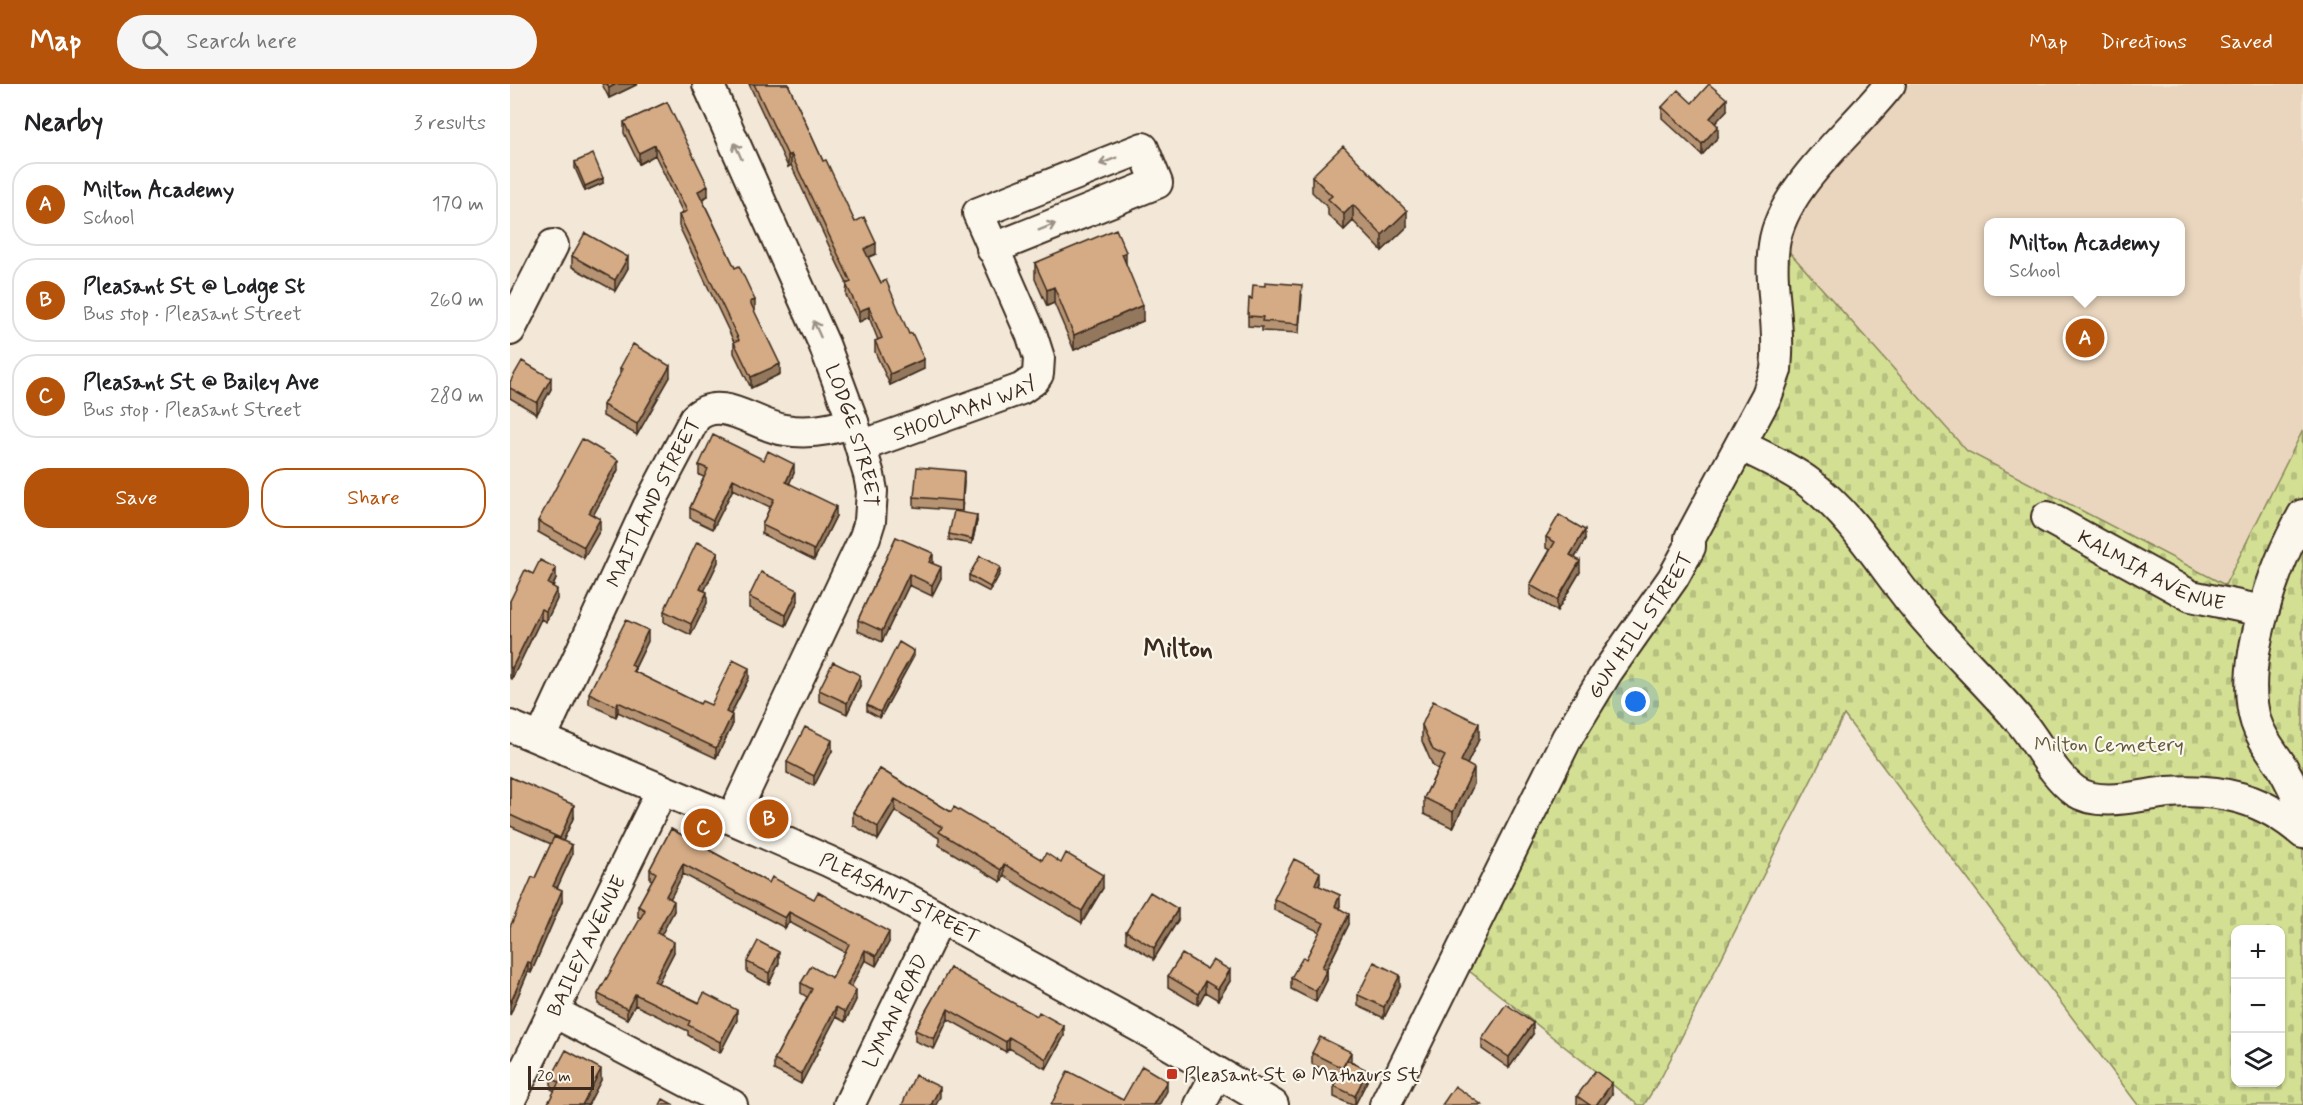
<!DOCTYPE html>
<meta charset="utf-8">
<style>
body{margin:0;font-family:Mynerve,sans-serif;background:#f6f6f6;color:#202124}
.controls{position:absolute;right:18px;bottom:18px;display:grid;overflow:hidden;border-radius:12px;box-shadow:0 2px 4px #0004}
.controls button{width:54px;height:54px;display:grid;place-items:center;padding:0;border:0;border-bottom:2px solid #e0e0e0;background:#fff;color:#202124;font:30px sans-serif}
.scale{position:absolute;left:18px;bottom:15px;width:66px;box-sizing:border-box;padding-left:6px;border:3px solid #3b2a1e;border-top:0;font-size:16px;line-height:21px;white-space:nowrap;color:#3b2a1e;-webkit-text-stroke:4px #fbf7ec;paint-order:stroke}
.you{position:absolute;left:1126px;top:618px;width:21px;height:21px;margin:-15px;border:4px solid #fff;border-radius:50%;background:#1a73e8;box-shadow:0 0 0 9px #1a73e833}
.badge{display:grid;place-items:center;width:39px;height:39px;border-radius:50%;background:#b45309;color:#fff;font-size:20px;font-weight:700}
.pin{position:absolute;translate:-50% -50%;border:3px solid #fff;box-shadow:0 2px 6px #0006}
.popup{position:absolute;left:1474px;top:134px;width:201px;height:78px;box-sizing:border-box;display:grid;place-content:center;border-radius:12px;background:#fff;filter:drop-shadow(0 2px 4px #0005);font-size:20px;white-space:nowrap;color:#757577}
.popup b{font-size:22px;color:#202124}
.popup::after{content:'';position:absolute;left:50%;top:100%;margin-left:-12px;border:12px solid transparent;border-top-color:#fff}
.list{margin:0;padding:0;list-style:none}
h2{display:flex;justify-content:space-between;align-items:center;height:78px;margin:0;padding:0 24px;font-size:26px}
h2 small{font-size:20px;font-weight:400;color:#757577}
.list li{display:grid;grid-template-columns:39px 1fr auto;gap:18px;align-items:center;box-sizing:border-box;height:84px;margin:0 12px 12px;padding:0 12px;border:2px solid #e0e0e0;border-radius:24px}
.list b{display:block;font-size:22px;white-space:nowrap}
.list p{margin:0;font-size:20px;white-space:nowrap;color:#757577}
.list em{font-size:20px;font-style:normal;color:#757577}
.actions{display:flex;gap:12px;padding:18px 24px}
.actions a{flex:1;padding:14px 0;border:2px solid #b45309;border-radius:24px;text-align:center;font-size:21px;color:#b45309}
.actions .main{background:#b45309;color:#fff}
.icon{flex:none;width:33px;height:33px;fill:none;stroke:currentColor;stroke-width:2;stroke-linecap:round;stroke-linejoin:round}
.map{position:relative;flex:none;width:1793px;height:1021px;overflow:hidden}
header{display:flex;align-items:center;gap:36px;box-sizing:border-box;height:84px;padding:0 30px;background:#b45309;color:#fff}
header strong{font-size:28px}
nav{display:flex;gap:33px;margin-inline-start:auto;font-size:21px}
.search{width:420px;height:54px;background:#f6f6f6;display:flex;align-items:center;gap:15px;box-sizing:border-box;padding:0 21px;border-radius:33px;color:#757577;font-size:22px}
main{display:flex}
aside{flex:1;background:#fff}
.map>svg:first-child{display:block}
.built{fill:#ead6be;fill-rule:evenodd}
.cemetery{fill:url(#cemetery-stones);stroke:#878559;stroke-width:1.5;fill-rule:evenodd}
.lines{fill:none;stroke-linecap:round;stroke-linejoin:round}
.minor-casing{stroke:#3b2a1e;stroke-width:34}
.minor{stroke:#fbf7ec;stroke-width:30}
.wall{fill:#b69372;stroke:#3b2a1e;stroke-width:1.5}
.shaded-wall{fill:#94785d;stroke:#3b2a1e;stroke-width:1.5}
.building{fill:#d4ab85;stroke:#3b2a1e;stroke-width:1.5}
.oneway{stroke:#9b9085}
.poi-dot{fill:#c8321e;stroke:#fbf7ec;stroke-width:2}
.labels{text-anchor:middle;stroke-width:4.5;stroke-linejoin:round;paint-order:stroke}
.street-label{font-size:20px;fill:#3b2a1e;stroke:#fbf7ec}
.park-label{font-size:20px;fill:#61583c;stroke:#fbf7ec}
.poi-label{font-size:20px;fill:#3b2a1e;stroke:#fbf7ec;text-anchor:start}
.district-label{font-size:26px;font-weight:bold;fill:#3b2a1e;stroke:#fbf7ec}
</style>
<header>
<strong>Map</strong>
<div class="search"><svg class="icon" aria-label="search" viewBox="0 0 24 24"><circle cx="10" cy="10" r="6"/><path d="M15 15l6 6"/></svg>Search here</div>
<nav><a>Map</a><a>Directions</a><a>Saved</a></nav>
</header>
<main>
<aside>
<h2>Nearby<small>3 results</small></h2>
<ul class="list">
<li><span class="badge">A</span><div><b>Milton Academy</b><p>School</p></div><em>170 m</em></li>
<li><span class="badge">B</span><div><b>Pleasant St @ Lodge St</b><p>Bus stop · Pleasant Street</p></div><em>260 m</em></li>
<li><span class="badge">C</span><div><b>Pleasant St @ Bailey Ave</b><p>Bus stop · Pleasant Street</p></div><em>280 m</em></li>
</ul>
<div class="actions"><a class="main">Save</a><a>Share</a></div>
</aside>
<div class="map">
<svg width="1793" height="1021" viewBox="0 0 1793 1021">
<defs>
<pattern id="cemetery-stones" width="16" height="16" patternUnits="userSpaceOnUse" patternTransform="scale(1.5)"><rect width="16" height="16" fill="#d3e094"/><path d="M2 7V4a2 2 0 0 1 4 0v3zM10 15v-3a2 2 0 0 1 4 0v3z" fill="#b6c07f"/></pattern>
</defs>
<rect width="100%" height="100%" fill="#f3e8d7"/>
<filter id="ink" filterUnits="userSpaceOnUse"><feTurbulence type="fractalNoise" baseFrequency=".0167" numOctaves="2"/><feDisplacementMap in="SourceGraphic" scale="12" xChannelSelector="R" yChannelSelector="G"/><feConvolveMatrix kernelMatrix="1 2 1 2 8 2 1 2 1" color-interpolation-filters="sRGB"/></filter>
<g filter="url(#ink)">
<path class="built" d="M1396 0H1793V346L1715 501 1457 367 1274 162 1283 136 1308 96 1365 42 1382 22ZM1479 138H1671V208H1479Z"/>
<path class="cemetery" d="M1274 162 1457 367 1715 501 1793 346V1021H1628L1334 631 1152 992 1134 1021H1128L958 886 1054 682 1249 348ZM1726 846H1770V998H1726Z"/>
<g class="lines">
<defs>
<g id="minor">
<path id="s1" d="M198 0 314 260 343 338 359 391 362 407 360 437 355 453 222 735"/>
<path d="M0 246 43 161"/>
<path d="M1231 361C1253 373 1278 383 1298 398 1346 434 1375 488 1413 532 1444 568 1478 600 1509 636 1528 658 1541 689 1565 707 1590 724 1630 711 1658 708 1710 704 1753 714 1793 749"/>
<path id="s2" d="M351 362 511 305 524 296 528 290 529 274 522 252 468 129 633 64 647 99 482 165"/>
<path d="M1793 431C1765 480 1728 581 1746 638 1751 654 1762 667 1771 681 1780 696 1787 711 1793 727"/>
<path id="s3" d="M1537 433 1681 512 1753 527"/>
<path id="s4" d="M0 642 222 735 318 777 395 814 632 944 763 1021"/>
<path id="s5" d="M31 654 138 423 185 334C211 309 245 342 275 346 299 350 321 346 343 338"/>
<path d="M44 928 222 1021"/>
<path id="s6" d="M0 1016 152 706"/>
<path id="s7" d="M339 1021 430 833"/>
<path d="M690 1021 707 989"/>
<path id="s8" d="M875 1021 1057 654 1097 588 1163 494 1180 463V454L1257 311 1266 286 1267 271C1269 234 1259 197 1264 161 1272 102 1344 47 1380 0"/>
</g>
</defs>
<use href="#minor" class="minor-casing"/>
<use href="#minor" class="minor"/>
</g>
<path class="wall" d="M92 0H128L99 14Z
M239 0H278L313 77 345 138 366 170 358 173 414 285 380 301 365 268V257L368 256 359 233 349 238 336 211 337 200 281 81 278 83Z
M157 18 198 112 192 115 245 226 244 227 270 290 241 304 224 269V258L169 142V131L173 129 145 71 129 80 114 49V38Z
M1182 19 1217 26 1205 39 1208 53 1192 71 1152 34V23Z
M65 78 93 99 75 107 65 84Z
M802 92 897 143 872 167 843 137 834 146 818 131V124L802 108Z
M62 172 118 184 105 207 62 183Z
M525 179 616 180 633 237 564 266 544 219 537 222 525 195Z
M792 211 789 249 752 247V243L738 242V232Z
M110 284 160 293 127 351 93 332V321L110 291Z
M0 298 41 305 27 330 0 314Z
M189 381 284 389 279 399 326 432 304 476 252 450V441L260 423 223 405 203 445 180 434V424L194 393 189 391Z
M108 386 83 431 90 446 74 474 28 448V437Z
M454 398 452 427 404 423V413Z
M467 437 462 460 439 456V450Z
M386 453 431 494 422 512 399 501 372 558 348 547V536Z
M1036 453 1075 456 1065 474 1070 488 1047 527 1020 511V501L1040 466 1036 464Z
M208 478 194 507 197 519 181 551 154 538V527Z
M490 489 480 508 459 497V491Z
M23 490 46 495 43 503 47 515 36 538 31 535 2 595 0 594V517Z
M239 513 288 517 276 542 239 524Z
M138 557 125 584V588L190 620 201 621 239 594 221 630 222 642 206 674 108 628 106 633 79 620V609Z
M404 572 370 634 357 627V621Z
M350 602 337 630 309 617V606Z
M912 641 969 655 957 680 964 700 943 744 914 730V714L928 685 923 682 912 657Z
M322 667 304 702 277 689V678Z
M370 685 441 728 532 776 593 804 572 839 494 792 491 798 429 761V754L385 727 368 756 343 741V728Z
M0 693 64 732 53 757 62 771 47 804 52 817 21 889 18 888 0 931 25 794 41 760 0 742Z
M161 745 259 799 379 858 366 882 355 876 341 903 346 916 335 938 326 933 291 1000 264 986V976L297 913 291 909V899L322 894 335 868 279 838 275 844 173 790 160 815 164 827 151 851 164 868 148 899 227 936 210 969 178 951V947L125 921 117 935 88 920V910L131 834 128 833V822L142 796 140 795V785Z
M810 799 809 802 830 822 829 824 839 840 817 885V896L806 918 781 905V894L796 875 810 848 764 826V815Z
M668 836 644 875 616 858V847Z
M237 878 269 879 259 900 237 888Z
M440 884 554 952 536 985 499 964 496 968 438 935 424 965 405 957V946Z
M697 885 720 897 708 916 695 908 688 921 658 903V892Z
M890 902 874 934 848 922V911Z
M1023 950 999 984 972 965V955Z
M802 969 841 978 857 997 845 1021H842L824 1013V1002L829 993 802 980Z
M41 994 91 996 78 1021H37L45 1007 41 1005Z
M1102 1010 1094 1021H1067V1012Z"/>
<path class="shaded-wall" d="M106 0H128L99 14V4Z
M1217 15V26L1200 45V34Z
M1208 42V53L1192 71V60Z
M145 61V71L129 80V69Z
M281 70V81L278 83V72Z
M93 94V99L75 107V102Z
M198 102V112L188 117V107Z
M843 121V137L834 146V130Z
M897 127V143L872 167V151Z
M366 159V170L354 175V165Z
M616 168V184L612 170Z
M118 173V184L105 207V196Z
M544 203V219L537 222V206Z
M245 216V226L240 229V218Z
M633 221V237L564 266V251Z
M359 223V233L349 238V227Z
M414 275V285L380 301V290Z
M270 280V290L241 304V293Z
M160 282V293L127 351V340Z
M41 294V305L27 330V319Z
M108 376V386L79 439V429Z
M284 380V389L276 407V398Z
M454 387V398L452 427V417Z
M223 395V405L203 445V436Z
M326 422V432L304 476V466Z
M467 431V437L462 460V455Z
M90 435V446L74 474V463Z
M1075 446V456L1060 482V471Z
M208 468V478L190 516V505Z
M423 469V480L419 478Z
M1070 477V488L1047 527V516Z
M431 483V494L422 512V501Z
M490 483V489L480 508V503Z
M46 484V495L38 511V500Z
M399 490V501L372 558V547Z
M47 505V515L36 538V527Z
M288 506V517L276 542V531Z
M197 508V519L181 551V540Z
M31 525V535L2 595V584Z
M138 546V557L125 584V593L121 581Z
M404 567V572L370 634V628Z
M239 584V594L216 639V628Z
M350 591V602L337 630V619Z
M108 618V628L106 633V622Z
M222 631V642L206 674V664Z
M969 639V655L951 693V677Z
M322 656V667L304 702V692Z
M964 684V700L943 744V728Z
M385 715V727L368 756V743Z
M64 721V732L50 764V754Z
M62 761V771L43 813V802Z
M173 780V790L156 823V812Z
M494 780V792L491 798V786Z
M810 788V799L805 810V800Z
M593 791V804L572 839V827Z
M52 806V817L21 889V879Z
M830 811V822L825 832V822Z
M164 817V827L147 859V849Z
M668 825V836L644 875V864Z
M279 828V838L275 844V834Z
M839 830V840L812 894V883Z
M379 848V858L366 882V872Z
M164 858V868L144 907V897Z
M355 866V876L337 911V901Z
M269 868V879L259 900V889Z
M18 878V888L0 931V920Z
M817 885V896L806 918V907Z
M720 886V897L708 916V905Z
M890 891V902L874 934V923Z
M695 897V908L688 921V910Z
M346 906V916L335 938V928Z
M125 910V921L117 935V925Z
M326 923V933L291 1000V990Z
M438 925V935L424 965V955Z
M227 926V936L210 969V958Z
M1023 939V950L999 984V973Z
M554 942V952L536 985V975Z
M499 953V964L496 968V958Z
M841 968V979L832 995V984Z
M91 985V996L78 1021H72Z
M857 986V997L845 1021V1012Z
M657 997V1007L649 1021H643Z
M1102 999V1010L1094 1021H1086Z
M430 1003V1013L426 1021H421Z"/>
<path class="building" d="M97 0H106L99 4Z
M244 0H278L313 77 316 76 345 138 354 133 366 159 354 165 371 199 376 196 399 250 402 249 414 275 380 290 365 257 372 254 359 223 349 227 336 200 341 198 281 70 278 72Z
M1199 0 1217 15 1200 34 1208 42 1192 60 1152 23 1168 6 1182 19Z
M157 18 198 102 188 107 225 184 229 182 245 216 240 218 270 280 241 293 224 258 229 256 169 131 177 127 145 61 129 69 114 38Z
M833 62 897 127 872 151 843 121 834 130 818 115 822 112 802 92Z
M83 70 93 94 75 102 65 78Z
M606 145 616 168 612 170 633 221 564 251 544 203 537 206 525 179Z
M75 149 118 173 105 196 62 172Z
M755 198 792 201 789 240 752 237 753 233 738 232 739 214 742 215 743 201 755 202Z
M123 260 160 282 127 340 93 321 113 285 110 284Z
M12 277 41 294 27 319 0 304V298Z
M203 351 254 376 258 367 284 380 276 398 326 422 304 466 252 441 264 415 223 395 203 436 180 424 198 385 189 381Z
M72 355 108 376 79 429 90 435 74 463 28 437Z
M407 383 454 387 452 417 404 413Z
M444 427 467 431 462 455 439 450Z
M1049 431 1075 446 1060 471 1070 477 1047 516 1020 501 1045 458 1036 453Z
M386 453 423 469 419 478 431 483 422 501 399 490 372 547 348 536Z
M187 458 208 468 190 505 197 508 181 540 154 527Z
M470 472 490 483 480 503 459 491Z
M30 476 46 484 38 500 47 505 36 527 31 525 2 584 0 583V517L15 486 23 490Z
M251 488 288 506 276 531 239 513Z
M116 536 138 546 121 581 125 583 123 587 190 620 192 617 201 621 223 576 239 584 216 628 222 631 206 664 108 618 106 622 79 609Z
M389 558 404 567 370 628 357 621Z
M323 578 350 591 337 619 309 606Z
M923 617 969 639 951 677 964 684 943 728 914 714 935 672 923 666 912 641Z
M295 643 322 656 304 692 277 678Z
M370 685 441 728 444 723 532 776 536 769 551 779 556 769 593 791 572 827 494 780 491 786 429 748 432 743 385 715 368 743 343 728Z
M0 693 64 721 50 754 0 731Z
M161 745 259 799 262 793 304 815 308 808 379 848 366 872 355 866 337 901 346 906 335 928 326 923 291 990 264 976 302 905 291 899 301 882 322 894 339 860 279 828 275 834 173 780 156 812 164 817 147 849 164 858 144 897 189 919 194 909 227 926 210 958 178 941 180 937 125 910 117 925 88 910 135 826 128 822 146 789 140 785Z
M44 753 62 761 43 802 52 806 21 879 18 878 0 920V843L22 793 25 794Z
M784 775 810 788 805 800 830 811 825 822 839 830 812 883 817 885 806 907 781 894 793 873 796 875 814 839 764 815Z
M640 808 668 825 644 864 616 847Z
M248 857 269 868 259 889 237 878Z
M672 870 697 885 703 876 720 886 708 905 695 897 688 910 658 892Z
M864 878 890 891 874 923 848 911Z
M440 884 527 932 529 928 554 942 536 975 499 953 496 958 438 925 424 955 405 946Z
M996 920 1023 939 999 973 972 955Z
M810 953 841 968 832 984 802 969Z
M56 966 91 985 72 1021H37L49 998 41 994Z
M837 976 857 986 845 1012 824 1002Z
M632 982 657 997 643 1021H541L558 987 613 1016Z
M1085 987 1102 999 1086 1021H1080L1067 1012Z
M405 991 430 1003 421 1021H392Z
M945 1002 972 1021H932Z
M153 1015 164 1021H150Z"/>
<defs><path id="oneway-shaft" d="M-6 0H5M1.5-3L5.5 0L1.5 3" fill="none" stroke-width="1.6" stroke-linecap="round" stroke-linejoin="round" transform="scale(1.5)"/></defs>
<g class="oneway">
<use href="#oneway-shaft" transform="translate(228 67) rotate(-114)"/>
<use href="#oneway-shaft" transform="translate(598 77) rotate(158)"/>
<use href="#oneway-shaft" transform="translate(537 143) rotate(-22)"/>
<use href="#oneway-shaft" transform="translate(307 245) rotate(-114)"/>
</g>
</g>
<rect class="poi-dot" x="656" y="984" width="12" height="12" rx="3"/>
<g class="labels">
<g class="street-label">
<text dy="7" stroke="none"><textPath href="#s2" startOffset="111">SHOOLMAN WAY</textPath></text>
<text dy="7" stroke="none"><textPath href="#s1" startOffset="381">LODGE STREET</textPath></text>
<text dy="7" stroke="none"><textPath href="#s5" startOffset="261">MAITLAND STREET</textPath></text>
<text dy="7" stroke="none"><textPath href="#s3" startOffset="118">KALMIA AVENUE</textPath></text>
<text dy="7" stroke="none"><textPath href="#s8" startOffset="544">GUN HILL STREET</textPath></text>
<text dy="7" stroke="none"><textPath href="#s4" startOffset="426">PLEASANT STREET</textPath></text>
<text dy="7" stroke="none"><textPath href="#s6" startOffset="172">BAILEY AVENUE</textPath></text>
<text dy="7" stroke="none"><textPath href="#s7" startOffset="105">LYMAN ROAD</textPath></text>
</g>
<g class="park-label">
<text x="1599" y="667">Milton Cemetery</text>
</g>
<g class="poi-label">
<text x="674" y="997">Pleasant St @ Mathaurs St</text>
</g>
<g class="district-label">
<text x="668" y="573">Milton</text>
</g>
</g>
</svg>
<div class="controls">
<button>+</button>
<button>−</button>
<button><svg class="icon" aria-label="layers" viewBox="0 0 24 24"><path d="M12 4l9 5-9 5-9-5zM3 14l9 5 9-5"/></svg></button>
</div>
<div class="scale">20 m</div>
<div class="you"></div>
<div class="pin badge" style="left:1575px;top:254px">A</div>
<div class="popup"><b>Milton Academy</b>School</div>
<div class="pin badge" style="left:259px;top:735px">B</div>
<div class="pin badge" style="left:193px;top:744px">C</div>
</div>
</main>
